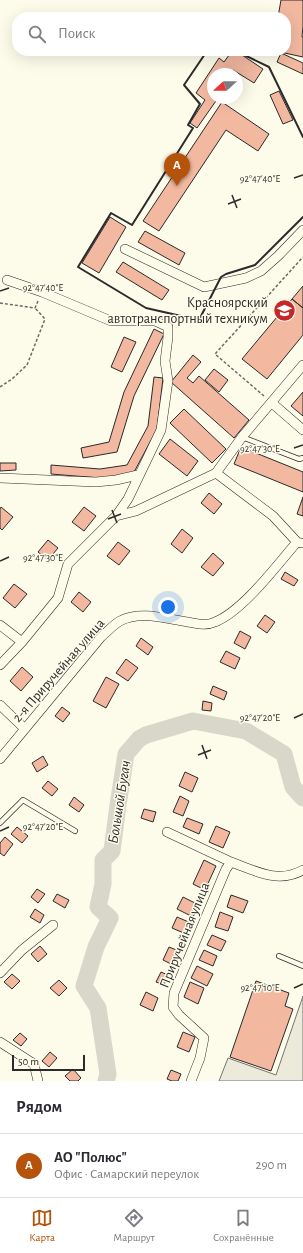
<!DOCTYPE html>
<html lang="ru">
<meta charset="utf-8">
<style>
body{margin:0;font-family:"Alegreya Sans",sans-serif;background:#f2f2f3;color:#2b2b33}
.compass{position:absolute;left:207px;top:68px;width:36px;height:36px;border-radius:50%;background:#fff;box-shadow:0 4px 16px #0002;rotate:249deg}
.scale{position:absolute;left:12px;bottom:10px;width:73px;box-sizing:border-box;padding-left:4px;border:2px solid #2b2b2b;border-top:0;font-size:11px;line-height:14px;white-space:nowrap;color:#2b2b2b;-webkit-text-stroke:3px #fdfbea;paint-order:stroke}
.you{position:absolute;left:168px;top:607px;width:14px;height:14px;margin:-10px;border:3px solid #fff;border-radius:50%;background:#1a73e8;box-shadow:0 0 0 6px #1a73e833}
.badge{display:grid;place-items:center;width:26px;height:26px;border-radius:50%;background:#b45309;color:#fff;font-size:13px;font-weight:700}
.pin{position:absolute;translate:-50% -33px;filter:drop-shadow(0 1px 2px #0008)}
.pin::after{content:'';position:absolute;top:21px;width:14px;height:12px;background:inherit;clip-path:polygon(0 0,100% 0,50% 100%)}
.list{margin:0;padding:0;list-style:none}
h2{display:flex;justify-content:space-between;align-items:center;height:52px;margin:0;padding:0 16px;font-size:17px}
h2 small{font-size:13px;font-weight:400;color:#7c7c81}
.list li{display:grid;grid-template-columns:26px 1fr auto;gap:12px;align-items:center;box-sizing:border-box;height:64px;padding:0 16px;border-top:1px solid #e1e1e2}
.list b{display:block;font-size:15px;white-space:nowrap}
.list p{margin:0;font-size:13px;white-space:nowrap;color:#7c7c81}
.list em{font-size:13px;font-style:normal;color:#7c7c81}
.icon{flex:none;width:22px;height:22px;fill:none;stroke:currentColor;stroke-width:2;stroke-linecap:round;stroke-linejoin:round}
.map{position:relative;flex:none;width:303px;height:1081px;overflow:hidden}
.search{position:absolute;background:#fff;box-shadow:0 4px 16px #0002;left:12px;right:12px;top:12px;height:44px;display:flex;align-items:center;gap:10px;box-sizing:border-box;padding:0 14px;border-radius:16px;color:#7c7c81;font-size:15px}
.sheet{height:116px;background:#fff}
nav{display:flex;justify-content:space-around;align-items:center;box-sizing:border-box;height:56px;border-top:1px solid #e1e1e2;background:#fff;font-size:11px;color:#7c7c81}
nav a{display:grid;justify-items:center;gap:2px}
nav .on{color:#b45309}
.map>svg:first-child{display:block}
.parking{fill:#eceadb;stroke:#74746e}
.lines{fill:none;stroke-linecap:round;stroke-linejoin:round}
.river{stroke:#d8d7c9;stroke-width:17}
.building{fill:#f2b8a0;stroke:#2b2b2b}
.lane-casing{stroke:#2b2b2b;stroke-width:6}
.street-casing{stroke:#2b2b2b;stroke-width:10}
.path{stroke:#6a6964;stroke-width:1.5;stroke-dasharray:3 2;stroke-linecap:butt}
.lane{stroke:#fdfbea;stroke-width:4.5}
.street{stroke:#fdfbea;stroke-width:9}
.wall{stroke:#2b2b2b;stroke-width:2}
.ticks{fill:none;stroke:#2b2b2b;stroke-width:1.5}
.labels{text-anchor:middle;stroke-width:3;stroke-linejoin:round;paint-order:stroke}
.poi-label{font-size:14px;fill:#2b2b2b;stroke:#fdfbea;text-anchor:end}
.street-label{font-size:14px;fill:#2b2b2b;stroke:#fdfbea}
.water-label{font-size:15px;font-style:italic;fill:#2b2b2b;stroke:#fdfbea}
.ticks-label{font-size:10px;text-anchor:middle;fill:#2b2b2b;stroke:#fdfbea;stroke-width:3;stroke-linejoin:round;paint-order:stroke}
</style>
<div class="map">
<svg width="303" height="1081" viewBox="0 0 303 1081">
<rect width="100%" height="100%" fill="#fdfbea"/>
<path class="parking" d="M303 996V1081H219L228 1058 276 1075Z"/>
<g class="lines">
<path class="river" d="M106 1081 108 1074 98 1008 84 986 96 947 110 918 98 907 103 884V860L112 851 118 805 126 754 139 739 146 735 193 721 246 731 284 754 293 787 303 798"/>
</g>
<path class="building" d="M281 0H303V26L302 37H303V57L280 52 286 51V17H278Z
M232 51H236L263 69 254 83 233 70 231 74H213V98H218L197 128 190 123 205 100 196 93 219 58 224 62Z
M281 53 303 63V74L277 62Z
M279 91 293 120 283 124 270 95Z
M222 102 269 134 258 151 226 130 159 231 143 221Z
M110 217 126 227 99 273 82 263Z
M145 231 185 253 179 265 138 242Z
M123 262 169 290 162 300 116 272Z
M303 286V308L292 299Z
M292 299 303 308V335L267 379 242 359Z
M154 329 164 334 134 396 117 452 83 458 81 448 109 442 124 392Z
M124 337 136 342 122 372 111 367Z
M193 355 201 362 187 378 193 383 199 376 249 420 234 438 171 382Z
M214 369 228 380 219 392 205 380Z
M154 377 163 378 157 429 133 474 100 478 51 474V465L100 469 127 465 148 426Z
M303 392V416L291 406Z
M184 409 226 449 212 463 170 423Z
M170 439 198 461 187 476 159 454Z
M241 447 303 472V492L234 464Z
M0 463H16V470L0 471Z
M209 493 222 504 214 514 201 503Z
M303 497V516L297 514Z
M1 507 13 517 2 530 0 528V509Z
M84 507 96 516 84 531 72 522Z
M182 529 193 538 182 553 171 544Z
M48 540 58 548 48 560 38 552Z
M118 542 130 551 119 565 107 556Z
M213 553 224 563 213 576 201 567Z
M285 572 298 580 294 586 281 579Z
M14 584 27 594 15 608 3 598Z
M79 592 91 602 83 612 71 602Z
M265 615 275 622 267 633 257 626Z
M240 631 251 637 245 649 234 643Z
M141 638 153 647 148 655 136 646Z
M226 651 240 658 235 669 220 662Z
M126 659 138 668 128 681 116 673Z
M22 667 33 677 21 691 10 681Z
M106 677 119 684 106 708 93 701Z
M213 686 227 692 224 700 210 694Z
M203 701 212 703 211 711 202 710Z
M62 707 70 713 63 722 55 716Z
M43 756 48 765 37 772 32 763Z
M185 772 198 778 192 792 179 786Z
M48 781 58 789 52 796 42 788Z
M180 796 189 801 183 816 173 812Z
M74 797 84 805 79 812 69 805Z
M144 809 156 812 153 822 141 818Z
M187 818 203 824 199 834 183 827Z
M216 826 230 832 223 848 209 842Z
M17 827 28 836 22 843 11 834Z
M5 837 13 844 4 856 0 853V843Z
M204 860 216 866 205 890 193 884Z
M37 889 45 894 38 903 31 897Z
M57 894 69 900 65 908 53 901Z
M231 895 248 901 243 913 227 907Z
M183 897 199 905 193 917 177 909Z
M35 909 44 915 40 923 30 917Z
M220 912 233 917 228 931 215 927Z
M177 917 191 923 186 934 172 928Z
M212 935 226 941 221 951 207 945Z
M40 946 47 954 38 962 31 954Z
M169 947 179 951 173 965 163 960Z
M204 950 217 956 213 966 199 960Z
M197 966 213 974 207 986 191 978Z
M161 972 168 975 164 985 156 982Z
M12 974 20 981 12 989 4 982Z
M59 980 67 988 59 996 50 988Z
M256 981 289 993 285 1006 293 1009 271 1071 230 1057Z
M190 982 204 988 198 1004 184 997Z
M146 992 158 998 153 1011 140 1005Z
M183 1032 195 1037 189 1052 177 1047Z
M20 1033 27 1039 21 1046 13 1040Z
M50 1052 57 1058 49 1067 42 1061Z
M73 1069 81 1078 78 1081H70L65 1076Z
M171 1070 181 1074 178 1081H172L167 1079Z"/>
<g class="lines">
<defs>
<path id="lane" d="M242 437 299 459 303 458
M0 823 23 800 75 831
M279 956 303 966"/>
<path id="street" d="M125 249 204 287 246 278 261 271 278 256 303 230
M7 280 42 292 111 321H155L168 327V337L165 361 168 381 161 430 128 499 116 516
M272 403 303 430
M216 473 242 437 303 365
M0 478 96 482 116 480 138 475
M0 625 22 642
M0 665 22 642 58 598 68 564 116 516 136 511 216 473 273 516 297 542
M0 705 25 729
M0 759 101 637C107 632 113 625 120 621 140 610 167 619 188 622 198 624 206 626 215 622 243 611 277 565 297 542L301 543
M167 832 231 862
M0 973 22 950 53 925
M0 1042 34 1064 38 1081
M191 1081 200 1058 204 1038 179 1015 173 1007 174 993 226 869 231 862C256 871 278 884 303 870"/>
</defs>
<use href="#lane" class="lane-casing"/>
<use href="#street" class="street-casing"/>
<path class="path" d="M0 303 35 308 38 301
M0 387 12 379 27 365 45 319 35 308
M264 396 215 354 303 257"/>
<use href="#lane" class="lane"/>
<use href="#street" class="street"/>
<path class="wall" d="M207 51 184 85 200 104 188 125 193 128 132 225 111 213 78 267 146 308 199 320 221 277 226 274 255 265 303 217
M240 53 269 67 303 137"/>
</g>
<path class="ticks" d="M294 178 303 175M232 195 237 208M228 204 241 199M0 291 9 288M294 448 303 445M112 510 117 523M108 519 121 514M0 561 9 557M294 718 303 714M202 745 207 759M198 755 211 750M0 831 9 827M294 988 303 984"/>
<defs>
<symbol id="university-disc" viewBox="-11 -11 22 22"><circle r="9.5" fill="#c62828" stroke="#fdfbea"/><path d="M0-5L7-2L0 1L-7-2ZM-4 1L0 2.5L4 1V4Q0 6-4 4Z" fill="#fff"/></symbol>
</defs>
<g fill-rule="evenodd">
<use href="#university-disc" x="272" y="298" width="25" height="25"/>
</g>
<g class="labels">
<g class="poi-label">
<text x="268" y="307">Красноярский<tspan x="268" dy="16">автотранспортный техникум</tspan></text>
</g>
<g class="street-label">
<text transform="translate(58 670) rotate(-49)" y="5">2-я Приручейная улица</text>
<text transform="translate(184 935) rotate(-68)" y="5">Приручейная улица</text>
</g>
<g class="water-label">
<text transform="translate(119 802) rotate(-81)" y="5">Большой Бугач</text>
</g>
</g>
<g class="ticks-label">
<text x="260" y="182">92°47'40"E</text>
<text x="43" y="291">92°47'40"E</text>
<text x="260" y="452">92°47'30"E</text>
<text x="43" y="561">92°47'30"E</text>
<text x="260" y="721">92°47'20"E</text>
<text x="43" y="830">92°47'20"E</text>
<text x="260" y="991">92°47'10"E</text>
</g>
</svg>
<svg class="compass" viewBox="-18 -18 36 36"><path d="M0-13l5 13h-10z" fill="#e53935"/><path d="M0 13l5-13h-10z" fill="#7c7c81"/></svg>
<div class="scale">50 m</div>
<div class="you"></div>
<div class="pin badge" style="left:177px;top:186px">A</div>
<div class="search"><svg class="icon" aria-label="search" viewBox="0 0 24 24"><circle cx="10" cy="10" r="6"/><path d="M15 15l6 6"/></svg>Поиск</div>
</div>
<section class="sheet">
<h2>Рядом<small></small></h2>
<ul class="list">
<li><span class="badge">A</span><div><b>АО &quot;Полюс&quot;</b><p>Офис · Самарский переулок</p></div><em>290 m</em></li>
</ul>
</section>
<nav>
<a class="on"><svg class="icon" aria-label="map" viewBox="0 0 24 24"><path d="M3 6l6-2 6 2 6-2v14l-6 2-6-2-6 2zM9 4v14M15 6v14"/></svg>Карта</a>
<a><svg class="icon" aria-label="directions" viewBox="0 0 24 24"><path d="M12 3l9 9-9 9-9-9zM9 14v-3h6M13 9l2 2-2 2"/></svg>Маршрут</a>
<a><svg class="icon" aria-label="saved" viewBox="0 0 24 24"><path d="M7 4h10v16l-5-4-5 4z"/></svg>Сохранённые</a>
</nav>
